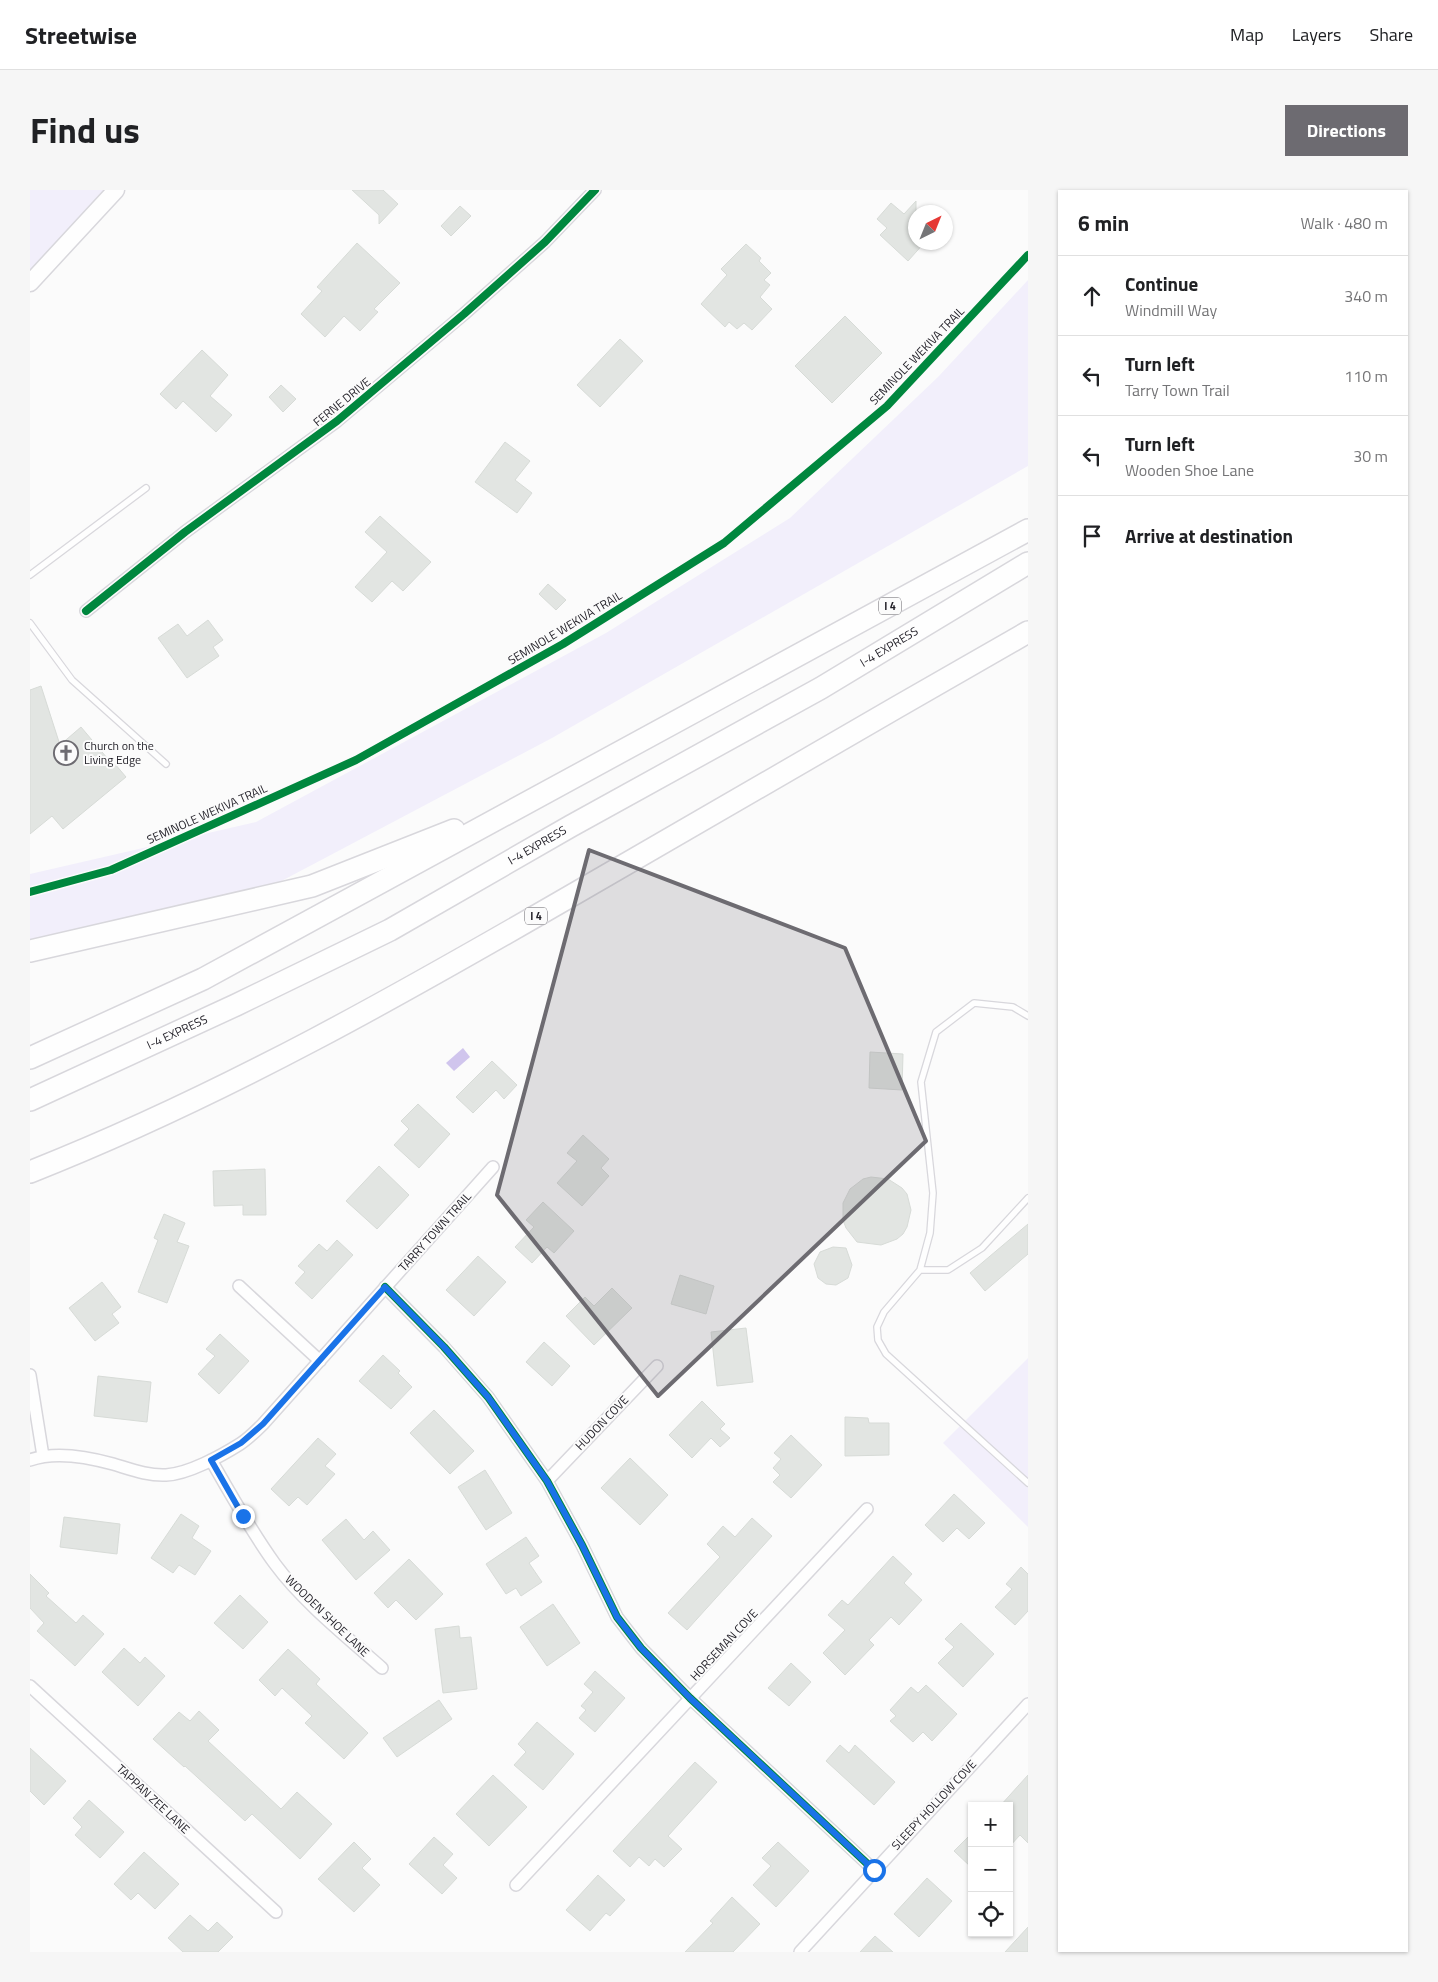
<!DOCTYPE html>
<meta charset="utf-8">
<style>
body{margin:0;font-family:"Titillium Web",sans-serif;background:#f6f6f6;color:#202124}
.controls{position:absolute;right:15px;bottom:15px;display:grid;overflow:hidden;border-radius:0px;box-shadow:0 1px 4px #0004}
.controls button{width:45px;height:45px;display:grid;place-items:center;padding:0;border:0;border-bottom:1px solid #e0e0e0;background:#fff;color:#202124;font:25px sans-serif}
.compass{position:absolute;left:878px;top:15px;width:45px;height:45px;border-radius:50%;background:#fff;box-shadow:0 1px 4px #0004;rotate:43deg}
.stop{position:absolute;width:15px;height:15px;margin:-11px;border:4px solid #1a73e8;border-radius:50%;background:#fff}
.stop.end{background:#1a73e8;border-color:#fff;box-shadow:0 1px 5px #0008}
.list{margin:0;padding:0;list-style:none}
h2{display:flex;justify-content:space-between;align-items:center;height:65px;margin:0;padding:0 20px;font-size:21px}
h2 small{font-size:16px;font-weight:400;color:#757577}
.list li{display:grid;grid-template-columns:32px 1fr auto;gap:15px;align-items:center;box-sizing:border-box;height:80px;padding:0 20px;border-top:1px solid #e0e0e0}
.list b{display:block;font-size:19px;white-space:nowrap}
.list p{margin:0;font-size:16px;white-space:nowrap;color:#757577}
.list em{font-size:16px;font-style:normal;color:#757577}
.icon{flex:none;width:28px;height:28px;fill:none;stroke:currentColor;stroke-width:2;stroke-linecap:round;stroke-linejoin:round}
.map{position:relative;flex:none;width:998px;height:1762px;overflow:hidden;border-radius:0px}
header{display:flex;align-items:center;gap:30px;box-sizing:border-box;height:70px;padding:0 25px;background:#fff;border-bottom:1px solid #e0e0e0}
header strong{font-size:24px}
nav{display:flex;gap:28px;margin-inline-start:auto;font-size:18px}
.intro{display:flex;align-items:center;justify-content:space-between;box-sizing:border-box;height:120px;padding:0 30px}
h1{margin:0;font-size:35px}
.button{padding:12px 22px;border-radius:0px;background:#6d6b71;color:#fff;font-size:18px;font-weight:700}
main{display:flex;gap:30px;padding:0 30px}
aside{flex:1;background:#fff;border-radius:0px;box-shadow:0 1px 4px #0004}
.map>svg:first-child{display:block}
.green{fill:#f2effb}
.water{fill:#d0c5ed}
.building{fill:#e2e5e2;stroke:#d7dbd7}
.lines{fill:none;stroke-linecap:round;stroke-linejoin:round}
.service-casing{stroke:#d8d7dc;stroke-width:8}
.minor-casing{stroke:#d8d7dc;stroke-width:14}
.secondary-casing{stroke:#d8d7dc;stroke-width:19}
.motorway-casing{stroke:#d8d7dc;stroke-width:24}
.service{stroke:#fefefe;stroke-width:5.5}
.minor{stroke:#fefefe;stroke-width:11}
.secondary{stroke:#fefefe;stroke-width:16}
.motorway{stroke:#fefefe;stroke-width:21}
.cycleway-casing{stroke:#fbfbfb;stroke-width:11}
.cycleway{stroke:#00873e;stroke-width:8}
.route{stroke:#1a73e8;stroke-width:6}
.marked{fill:#6d6b71;fill-opacity:0.2;stroke:#6d6b71;stroke-width:4;stroke-linejoin:round}
.labels{text-anchor:middle;stroke-width:4;stroke-linejoin:round;paint-order:stroke}
.shield{fill:#fbfbfb;stroke:#626066;stroke-width:1}
.shield-label{font-size:11px;font-weight:bold;fill:#201e26}
.street-label{font-size:12px;fill:#201e26;stroke:#fbfbfb}
.poi-label{font-size:12px;fill:#201e26;stroke:#fbfbfb;text-anchor:start}
</style>
<header>
<strong>Streetwise</strong>
<nav><a>Map</a><a>Layers</a><a>Share</a></nav>
</header>
<div class="intro"><h1>Find us</h1><a class="button">Directions</a></div>
<main>
<div class="map">
<svg width="998" height="1762" viewBox="0 0 998 1762">
<rect width="100%" height="100%" fill="#fbfbfb"/>
<path class="green" d="M0 0H76L0 82Z
M998 90V276L522 548 242 696 0 752V684L226 632 576 443 760 328 908 187Z
M998 1168V1337L913 1253Z"/>
<path class="water" d="M433 858 440 867 424 881 416 873Z"/>
<path class="building" d="M322 0H353L368 14 349 34V25Z
M886 11V52H895L878 71 850 45 857 38 847 29 861 13 874 24Z
M430 16 441 26 421 46 411 36Z
M327 53 370 93 344 119 348 122 330 141 314 126 295 147 271 124 292 101 287 97Z
M716 54 731 68 729 71 741 83 734 90 740 95 730 107 742 119 722 140 714 133 707 139 699 132 695 137 671 114 697 85 691 79Z
M815 126 852 163 802 213 765 176Z
M590 149 613 171 570 217 547 195Z
M172 160 198 185 180 206 202 225 186 242 153 211 146 219 130 204Z
M251 195 266 209 253 222 239 207Z
M475 252 500 271 485 290 502 303 487 323 445 292Z
M350 326 401 372 373 401 362 391 342 412 325 397 357 362 335 342Z
M518 394 536 410 526 420 509 404Z
M178 430 193 450 183 457 189 466 157 488 128 448 148 434 157 446Z
M11 496 30 555 51 537 83 575 85 574 96 587 33 639 22 626 0 644V500Z
M840 862 873 864 872 900 839 898Z
M462 871 487 895 474 909 466 900 443 923 426 907Z
M388 914 420 944 389 978 364 955 379 939 371 931Z
M553 945 579 969 571 978 579 986 552 1016 527 993 547 971 537 963Z
M349 976 379 1005 347 1039 316 1011Z
M235 979 236 1025H213V1015L184 1016 183 981Z
M841 987 858 989 872 998 877 1004 881 1020 877 1037 873 1044 867 1049 851 1055 827 1052 816 1038 813 1030V1013L820 999 833 989Z
M513 1012 544 1041 524 1063 517 1057 502 1073 485 1057 504 1037 496 1030Z
M134 1024 155 1033 147 1052 159 1056 137 1113 108 1102 128 1050 124 1048Z
M998 1034V1064L955 1101 940 1083Z
M307 1050 323 1065 282 1109 265 1093 275 1082 268 1076 289 1054 297 1061Z
M803 1057 816 1058 822 1075 818 1088 806 1095 796 1094 788 1088 784 1074 790 1062Z
M448 1066 476 1092 444 1126 416 1100Z
M650 1085 684 1096 676 1124 641 1114Z
M72 1092 91 1117 82 1124 89 1133 65 1151 39 1118Z
M582 1098 602 1118 564 1155 536 1126 555 1107 564 1116Z
M716 1138 723 1192 687 1196 681 1142Z
M190 1144 219 1171 189 1204 168 1184 185 1166 176 1159Z
M514 1152 540 1176 522 1196 496 1172Z
M353 1165 370 1181 368 1183 382 1197 361 1219 329 1191Z
M68 1186 121 1192 117 1232 64 1226Z
M672 1211 695 1234 690 1239 700 1248 690 1257 681 1248 662 1268 639 1245Z
M404 1220 444 1261 420 1284 380 1243Z
M815 1227 838 1228 839 1233H859V1265L815 1266Z
M761 1245 792 1275 761 1308 743 1292 750 1285 743 1278 751 1269 744 1263Z
M288 1248 306 1264 295 1276 305 1284 277 1315 268 1307 259 1316 241 1299Z
M600 1268 638 1305 610 1335 571 1298Z
M455 1280 482 1323 456 1340 428 1297Z
M924 1304 955 1333 939 1349 927 1338 913 1352 895 1335Z
M151 1324 169 1336 162 1348 181 1361 165 1385 149 1375 143 1383 121 1368Z
M34 1327 90 1334 87 1364 30 1357Z
M722 1328 742 1346 657 1440 638 1423 690 1367 677 1354 693 1336 705 1347Z
M316 1329 334 1350 343 1341 360 1360 326 1390 292 1350Z
M496 1347 509 1366 499 1373 512 1392 491 1406 486 1398 476 1404 456 1374Z
M863 1366 882 1384 874 1393 892 1410 869 1435 861 1427 839 1450 844 1455 815 1485 793 1463 815 1440 798 1425 812 1410 818 1415Z
M379 1369 413 1404 386 1430 366 1410 358 1418 344 1403Z
M991 1377 998 1384V1421L985 1435 965 1417 982 1399 976 1394Z
M0 1384 19 1403 16 1406 46 1433 53 1425 74 1444 45 1476 7 1441 14 1433 0 1418Z
M210 1405 238 1432 213 1459 184 1433Z
M523 1414 550 1453 517 1476 490 1437Z
M931 1433 964 1464 933 1497 908 1473 924 1457 915 1449Z
M429 1436 430 1448 441 1447 447 1499 413 1503 405 1439Z
M94 1458 110 1473 115 1467 135 1486 108 1516 72 1482Z
M258 1459 290 1489 286 1494 338 1543 314 1569 275 1533 282 1526 252 1498 245 1506 229 1490Z
M761 1473 781 1492 759 1516 738 1498Z
M565 1481 595 1508 565 1542 549 1528 556 1520 551 1516 563 1502 554 1494Z
M896 1495 927 1524 902 1551 893 1542 883 1552 860 1531 866 1526 860 1520 881 1497 888 1503Z
M409 1510 422 1529 367 1567 353 1548Z
M169 1521 189 1540 178 1551 251 1619 267 1602 302 1634 270 1669 222 1624 215 1631 155 1576 154 1577 123 1549 149 1522 160 1531Z
M507 1532 544 1564 513 1600 484 1575 496 1562 488 1554Z
M810 1555 819 1563 825 1555 865 1592 844 1615 796 1571Z
M0 1558 36 1591 14 1615 0 1601Z
M665 1572 687 1592 638 1646 652 1659 634 1677 625 1669 619 1676 609 1667 600 1677 583 1661Z
M463 1585 497 1617 459 1656 426 1624Z
M998 1585V1653L990 1645 979 1657V1616H970Z
M59 1610 94 1642 70 1668 45 1645 52 1637 43 1628Z
M942 1643V1678L924 1661Z
M404 1647 423 1664 413 1675 427 1688 412 1704 379 1674Z
M324 1652 341 1669 332 1678 350 1695 324 1722 288 1689Z
M748 1652 779 1681 746 1717 723 1695 741 1676 732 1668Z
M114 1662 149 1694 125 1719 108 1703 101 1710 84 1694Z
M568 1685 595 1710 580 1726 576 1723 560 1741 536 1720Z
M897 1688 922 1711 889 1747 864 1724Z
M702 1707 730 1734 703 1762H655L683 1733 680 1731Z
M160 1725 178 1741 187 1732 203 1747 188 1762H153L138 1748Z
M998 1737V1762H975Z
M845 1746 863 1762H830Z"/>
<g class="lines">
<defs>
<path id="service" d="M0 385 116 298
M0 433 42 490 136 574
M998 826 983 817 944 813 906 842 891 892 903 1003 900 1043 890 1080 854 1122 847 1137 848 1150 856 1164 998 1293
M890 1080H918L952 1058 998 1008"/>
<path id="minor" d="M56 421 155 342 307 231 434 124 515 52 565 0
M209 1096 290 1171
M355 1097 414 1157 458 1207 517 1291 552 1355 587 1427 611 1458 660 1508 844 1680
M0 1185 13 1266
M0 1270C25 1261 58 1267 83 1274 100 1279 118 1286 136 1285 158 1284 191 1266 210 1254 218 1249 226 1241 233 1234L463 977
M181 1270C201 1305 221 1341 245 1374 272 1411 317 1447 352 1478
M517 1291 627 1176
M0 1496 246 1722
M486 1695 837 1319
M770 1762 998 1514"/>
<path id="secondary" d="M0 93 86 0"/>
<g id="motorway">
<path d="M0 761 282 696 424 640"/>
<path d="M0 868 173 789 998 340"/>
<path id="s1" d="M0 910 206 815 360 740 541 636 791 498 998 373"/>
<path d="M0 982C195 905 377 801 558 696 705 611 851 526 998 442"/>
</g>
</defs>
<use href="#service" class="service-casing"/>
<use href="#minor" class="minor-casing"/>
<use href="#secondary" class="secondary-casing"/>
<use href="#motorway" class="motorway-casing"/>
<use href="#service" class="service"/>
<use href="#minor" class="minor"/>
<use href="#secondary" class="secondary"/>
<use href="#motorway" class="motorway"/>
<defs>
<path id="cycleway" d="M56 421 155 342 307 231 434 124 515 52 565 0
M0 702 81 680 326 570 533 454 694 353 857 216 998 65
M355 1097 414 1157 458 1207 517 1291 552 1355 587 1427 611 1458 660 1508 844 1680"/>
</defs>
<use href="#cycleway" class="cycleway-casing"/>
<use href="#cycleway" class="cycleway"/>
</g>
<g class="lines">
<path class="route" d="M213 1326 181 1270 211 1253 233 1234 355 1097 414 1157 458 1207 517 1291 552 1355 587 1427 611 1458 660 1508 844 1680"/>
</g>
<path class="marked" d="M559 660 815 758 896 951 628 1206 467 1005Z"/>
<defs>
<symbol id="church-ring" viewBox="-11 -11 22 22"><circle r="9.5" fill="#fbfbfb" stroke="#6d6b71" stroke-width="1.5"/><path d="M-1.2-6h2.4v3.5h3.3v2.4h-3.3V6h-2.4V-.1h-3.3v-2.4h3.3Z" fill="#6d6b71"/></symbol>
</defs>
<g fill-rule="evenodd">
<use href="#church-ring" x="22" y="549" width="28" height="28"/>
</g>
<g class="labels">
<g class="shield">
<rect x="849" y="407.5" width="22" height="17" rx="4"/>
<rect x="495" y="717.5" width="22" height="17" rx="4"/>
</g>
<g class="shield-label">
<text x="860" y="420">I 4</text>
<text x="506" y="730">I 4</text>
</g>
<g class="street-label">
<text transform="translate(887 166) rotate(-46)" y="4">SEMINOLE WEKIVA TRAIL</text>
<text transform="translate(312 212) rotate(-39)" y="4">FERNE DRIVE</text>
<text transform="translate(535 438) rotate(-31)" y="4">SEMINOLE WEKIVA TRAIL</text>
<text dy="4" stroke="none"><textPath href="#s1" startOffset="972">I-4 EXPRESS</textPath></text>
<text transform="translate(177 624) rotate(-24)" y="4">SEMINOLE WEKIVA TRAIL</text>
<text dy="4" stroke="none"><textPath href="#s1" startOffset="568">I-4 EXPRESS</textPath></text>
<text dy="4" stroke="none"><textPath href="#s1" startOffset="162">I-4 EXPRESS</textPath></text>
<text transform="translate(405 1042) rotate(-48)" y="4">TARRY TOWN TRAIL</text>
<text transform="translate(572 1233) rotate(-46)" y="4">HUDON COVE</text>
<text transform="translate(297 1426) rotate(44)" y="4">WOODEN SHOE LANE</text>
<text transform="translate(694 1455) rotate(-47)" y="4">HORSEMAN COVE</text>
<text transform="translate(123 1609) rotate(43)" y="4">TAPPAN ZEE LANE</text>
<text transform="translate(904 1615) rotate(-47)" y="4">SLEEPY HOLLOW COVE</text>
</g>
<g class="poi-label">
<text x="54" y="560">Church on the<tspan x="54" dy="14">Living Edge</tspan></text>
</g>
</g>
</svg>
<div class="controls">
<button>+</button>
<button>−</button>
<button><svg class="icon" aria-label="locate" viewBox="0 0 24 24"><circle cx="12" cy="12" r="6"/><path d="M12 2v4M12 18v4M2 12h4M18 12h4"/></svg></button>
</div>
<svg class="compass" viewBox="-18 -18 36 36"><path d="M0-13l5 13h-10z" fill="#e53935"/><path d="M0 13l5-13h-10z" fill="#757577"/></svg>
<div class="stop" style="left:844px;top:1680px"></div>
<div class="stop end" style="left:213px;top:1326px"></div>
</div>
<aside>
<h2>6 min<small>Walk · 480 m</small></h2>
<ul class="list">
<li><svg class="icon" aria-label="ahead" viewBox="0 0 24 24"><path d="M12 20V5M6 11l6-6 6 6"/></svg><div><b>Continue</b><p>Windmill Way</p></div><em>340 m</em></li>
<li><svg class="icon" aria-label="left" viewBox="0 0 24 24"><path d="M17 20v-9H6M10 6l-5 5 5 5"/></svg><div><b>Turn left</b><p>Tarry Town Trail</p></div><em>110 m</em></li>
<li><svg class="icon" aria-label="left" viewBox="0 0 24 24"><path d="M17 20v-9H6M10 6l-5 5 5 5"/></svg><div><b>Turn left</b><p>Wooden Shoe Lane</p></div><em>30 m</em></li>
<li><svg class="icon" aria-label="arrive" viewBox="0 0 24 24"><path d="M6 21V4h12l-3 4 3 4H6"/></svg><div><b>Arrive at destination</b></div></li>
</ul>
</aside>
</main>
